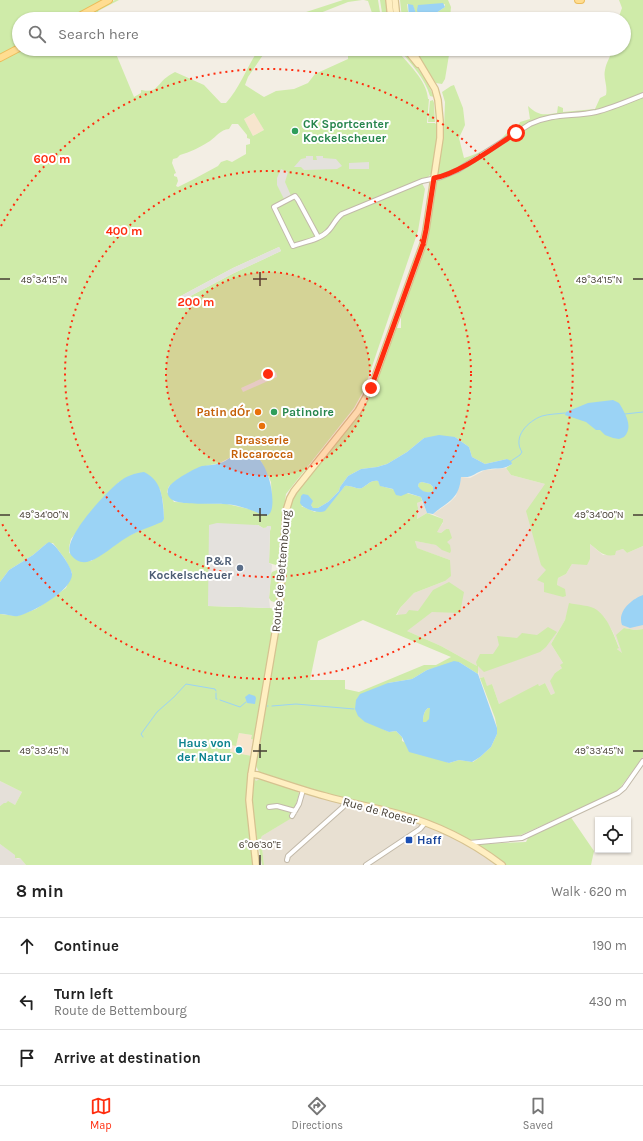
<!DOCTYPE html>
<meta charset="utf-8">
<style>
body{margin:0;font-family:Karla,sans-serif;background:#f2f2f2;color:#222}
.controls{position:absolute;right:12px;bottom:12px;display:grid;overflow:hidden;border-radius:0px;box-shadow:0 1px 3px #0004}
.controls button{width:36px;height:36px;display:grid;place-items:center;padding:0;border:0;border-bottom:1px solid #e0e0e0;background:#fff;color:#222;font:20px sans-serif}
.stop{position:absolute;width:12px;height:12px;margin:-9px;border:3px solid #ff2d0f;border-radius:50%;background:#fff}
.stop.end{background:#ff2d0f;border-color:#fff;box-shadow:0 1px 4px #0008}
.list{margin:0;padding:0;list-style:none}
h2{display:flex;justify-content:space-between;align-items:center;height:52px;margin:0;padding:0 16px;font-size:17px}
h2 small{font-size:13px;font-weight:400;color:#767676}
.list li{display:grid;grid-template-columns:26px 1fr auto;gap:12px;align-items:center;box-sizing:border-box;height:56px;padding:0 16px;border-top:1px solid #e0e0e0}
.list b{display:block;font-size:15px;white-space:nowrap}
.list p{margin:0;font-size:13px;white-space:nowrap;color:#767676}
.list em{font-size:13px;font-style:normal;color:#767676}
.icon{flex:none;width:22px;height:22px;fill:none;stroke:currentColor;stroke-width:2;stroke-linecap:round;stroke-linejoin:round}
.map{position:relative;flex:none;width:643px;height:865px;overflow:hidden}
.search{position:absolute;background:#fff;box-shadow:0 1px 3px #0004;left:12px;right:12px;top:12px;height:44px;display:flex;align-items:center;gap:10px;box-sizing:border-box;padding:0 14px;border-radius:22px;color:#767676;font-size:15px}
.sheet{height:220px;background:#fff}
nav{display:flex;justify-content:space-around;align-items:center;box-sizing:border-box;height:56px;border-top:1px solid #e0e0e0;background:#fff;font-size:11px;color:#767676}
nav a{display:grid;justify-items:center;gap:2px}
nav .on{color:#ff2d0f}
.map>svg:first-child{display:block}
.residential{fill:#e8e0d2}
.commercial{fill:#f7e5cd}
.industrial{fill:#e5e0d9}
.green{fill:#cfeba9;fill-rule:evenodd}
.parking{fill:#e4e1dd}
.water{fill:#9bd3f5;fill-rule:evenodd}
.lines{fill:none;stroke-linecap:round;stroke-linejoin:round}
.stream{stroke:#9bd3f5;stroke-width:1}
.minor-casing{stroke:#c2b9a9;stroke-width:6}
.secondary-casing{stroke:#d6c290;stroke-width:8}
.primary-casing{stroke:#ecbc59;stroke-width:8}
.minor{stroke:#fff;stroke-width:4}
.secondary{stroke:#ffefc2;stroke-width:5.5}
.primary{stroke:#ffdd91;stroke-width:6}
.route{stroke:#ff2d0f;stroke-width:5}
.ticks{fill:none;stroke:#463e33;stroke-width:1.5}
.ring{fill:none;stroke:#ff2d0f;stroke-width:2;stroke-dasharray:2 4}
.leisure-dot{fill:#2e9e5b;stroke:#fff;stroke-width:1.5}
.food-dot{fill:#e8710a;stroke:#fff;stroke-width:1.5}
.service-dot{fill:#5c6f8a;stroke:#fff;stroke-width:1.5}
.culture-dot{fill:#0f9aa8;stroke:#fff;stroke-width:1.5}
.transit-dot{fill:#1a4fb4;stroke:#fff;stroke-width:1.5}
.labels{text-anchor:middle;stroke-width:4;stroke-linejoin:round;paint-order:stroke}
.leisure-label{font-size:12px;font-weight:bold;fill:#27864d;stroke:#fff;text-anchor:start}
.food-label{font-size:12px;font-weight:bold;fill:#c56008;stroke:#fff;text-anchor:end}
.service-label{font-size:12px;font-weight:bold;fill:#4e5e75;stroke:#fff;text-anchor:end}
.street-label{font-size:12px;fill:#463e33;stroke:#fff}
.culture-label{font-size:12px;font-weight:bold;fill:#0d838f;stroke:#fff;text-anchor:end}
.transit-label{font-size:12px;font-weight:bold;fill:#164399;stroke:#fff;text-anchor:start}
.ticks-label{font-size:10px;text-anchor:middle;fill:#463e33;stroke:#fff;stroke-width:4;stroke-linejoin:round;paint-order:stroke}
.centre{fill:#ff2d0f;stroke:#fff;stroke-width:2}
.ring-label{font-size:12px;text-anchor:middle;font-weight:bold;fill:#ff2d0f;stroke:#fff;stroke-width:4;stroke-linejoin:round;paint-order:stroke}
</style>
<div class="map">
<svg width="643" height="865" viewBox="0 0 643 865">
<rect width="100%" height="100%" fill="#f3eee4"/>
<path class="residential" d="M506 468 511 475 545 484 547 570 557 585 558 578 566 574 572 564 590 559V544L603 555H615V551L623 549 627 553 643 546V629L635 630 624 628 623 654 617 649 619 647 613 632 604 617 569 608 565 620 551 644 563 663 562 668 555 673V693L551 695 545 683 539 686 538 685 499 704 492 684 487 687 484 677 480 678 477 666 441 646 393 625 400 608 414 593 445 581 450 560 416 548 415 541 437 545 446 542V529L441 533 436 532 443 523V519L433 514 449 503 456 496 461 477 470 478 485 470Z
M422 501 427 513 417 519 418 508 417 503Z
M258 775 399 814 439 829 502 865H264L262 847 260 840 262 836 294 816 289 815 258 835 256 781 255 779Z"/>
<path class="commercial" d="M255 113 264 130 253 136 244 119Z
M239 733 252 735 257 740 252 756 230 752 231 745H236Z"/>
<path class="industrial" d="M0 781 22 792 15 805 6 803 0 806Z
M0 844 16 855V858L18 859 20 858 26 865H0Z"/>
<path class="green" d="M0 0H103L67 19H19V45L0 55Z
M115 0H119L98 11 101 19H79Z
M343 0H362L348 2 305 19H290L300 14Z
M364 0H378L381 19H374L368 1Z
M380 0H387L389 19H383Z
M400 0H448L451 7 450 19H427L445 7V4L417 16 413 6 407 4 409 19H402Z
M619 0H643V546L627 553 623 549 616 551 615 555C603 557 599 551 590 544V559L587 565 572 564 566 574 558 578 557 585 565 589 566 596 563 597 544 592V583L537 580 546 570 541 565 526 511 545 484 511 475 506 468 512 464 507 459 485 464 472 457 469 447 455 437 424 438 407 452 387 464 377 467 361 469 348 476 340 487 339 491 328 502 318 508H313L311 505 301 506 315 512 333 500 345 486C351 485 357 490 362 488 368 485 370 480 378 481L381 486 421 497 422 501 417 503 418 508 417 519 427 513 443 519V522L437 532 441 533 446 529H449L452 538 447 542 450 545 451 551 450 553 442 550 436 545 415 541 417 548 450 560 451 576 445 581 414 593 400 608 396 615 406 614 409 610 418 611 433 590 449 582 464 592 460 613 432 612 407 631 441 646 477 666 476 662 480 654H493L499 645 497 636 517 638 522 633 537 635 548 627 557 632 546 647 540 652 484 672 478 666V674L459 662 427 670 412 679 388 683 383 729 389 732 396 731 402 737V741L449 763 459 760 473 762 480 757 491 747 497 734V728L495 718 480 678 484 677 487 686 492 684 499 704 538 684 539 686 545 683 551 695 555 693 550 681 555 673 562 668 560 665 563 663 551 644 565 620 569 603C577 605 590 605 597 610 608 618 614 635 619 648L617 649 622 653 616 635 624 628 635 630 643 629V757L617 792 514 838 466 840 440 827 324 794 260 774 256 766 283 604 288 511 294 495 361 413 373 391 396 328H401V314L426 244 429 230 444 130 445 102 442 92 451 86 454 85 463 108 465 125 459 138 464 158C477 154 488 149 499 141 507 134 506 131 517 129L520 122 530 119 528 106C539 116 543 115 557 113L558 106 563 108V112L595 109 600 98 606 95C608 86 603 78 605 70 606 62 611 57 612 49H624V19H618L622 8ZM363 620 451 657 436 665H424L359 692 345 689V680H310L318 641Z
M24 49H114L134 97 141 93V90H142C157 94 158 83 167 77 169 75 172 74 175 72L204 85 221 103H226C240 88 247 66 259 49H267L248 77 245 85 264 97 276 91 294 89 308 83 315 74 348 59V49H396C407 63 427 80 428 99H429L427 123H435L437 125 438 138 432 173 422 183 425 189 418 231 364 390 354 408 286 494 282 525 280 563 276 565 269 563 270 531 271 527 263 528 258 525 208 606 270 608 277 610 255 740 251 739 252 735 239 733 236 746 231 745 230 752 252 756 248 780 254 865H26L20 858H15V855L0 844V806L4 803H6L8 801 15 805 22 792 0 781V614L17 616 36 609 66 588 72 573 65 559 53 543 46 544 33 555 9 570 0 582V61ZM254 113 264 130 253 136 244 119ZM232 124H238L247 135V138L250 139V144L246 145V154L232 162 227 160 221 162 218 166 194 179 178 187 176 186 178 181 177 177 174 176V174L176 173 172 163 173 159 177 158 180 155C190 152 201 147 210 141 217 136 220 130 229 129ZM279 247 281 251 234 273 179 302 177 298 233 268ZM233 456 261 461 271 482 272 501 264 515 249 509 227 504 174 502 167 492 169 486 190 472 201 467 220 463ZM119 482 160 489 163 502 164 519 126 537 91 561 69 553V547L71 539 103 499Z
M399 49H405L426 80 434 97 430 96C425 78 411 64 399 49Z
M413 49H450L445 79 442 84 436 83Z
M433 100 434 103 435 122H428L430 101Z
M422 482 430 484 433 487V491C427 494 421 492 418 486L419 483Z
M277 570 279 572 278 600 274 602 271 601 269 598 271 574 272 572Z
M428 708H430V719L426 723 423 722C423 716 424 711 428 708Z
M253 779H255L256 781 260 779 297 790 299 794 295 807 289 815 295 816 262 836 260 840 262 847 264 865H262L254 822 252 801Z
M570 816 594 851 591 865H506L479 845 481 844 526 842 528 838Z"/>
<path class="parking" d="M306 156H313V160H317L316 156H323V158L336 159 342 166 337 169 304 170 301 167H294L301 159 306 158Z
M369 162V169H349V163Z
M281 169 288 172 285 182 292 198 285 201 277 185V178Z
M279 247 281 251 234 273 179 302 177 298 233 268Z
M276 372 277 377 243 392 241 388Z
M217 523 258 525 263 528H266L267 526H271L270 531 269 563 272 565 269 598 270 608 208 606 209 525Z"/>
<path class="water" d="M443 3 445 7 427 19H422L420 17 419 19H409L408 4 413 5 417 16 418 15 417 10 418 5Z
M613 400 619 403C625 413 634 427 624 437L619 439 613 438 605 435 600 430H596L586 422 565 415 566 412 588 403Z
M439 435 455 437 469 447 472 457 485 464 507 459 511 461 512 464C502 471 496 467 485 470 474 472 475 478 461 477 459 500 448 501 433 514L427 513 421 497 408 493 401 496 396 495 393 489 380 486 378 481C370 480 368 485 362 488 357 490 351 485 345 486L325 511C318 514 303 509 300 503L301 496 303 494 308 495 313 501 311 505 313 508H318L328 502 339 491 340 487 348 476 361 469 377 467 387 464 407 452 424 438ZM422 482 430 484 433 487V491C427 494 421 491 418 486L419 483Z
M246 452C269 451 279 510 268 515 264 517 259 513 256 512 246 508 234 504 223 504 212 503 176 506 170 498 167 495 167 490 169 487 172 481 195 468 202 466 208 465 215 465 220 463 224 462 228 459 231 457 235 454 241 454 246 452Z
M144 472C163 481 163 500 164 519L162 522C150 527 137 531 126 538 116 544 100 558 90 561 82 564 76 561 71 555 60 541 107 491 119 482 126 476 135 473 144 472Z
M49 542C55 544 58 550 62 555 65 559 71 568 72 574 73 590 32 613 18 616 13 617 6 614 0 614V582L9 570 33 555 46 544Z
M643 595V625L630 628 622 625C617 611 632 599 643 595Z
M454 661 459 662 478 674 497 728V734L491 747 480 757 472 762 459 760 449 763 409 752 402 737 396 731 389 732 365 722 358 716 355 709 356 700 360 694 388 683 412 679 427 670ZM428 708H430L429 719 426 722H423C423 716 424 711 428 708Z
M249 694 255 696 256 698 255 704 247 703 245 697Z"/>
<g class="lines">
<path class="stream" d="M625 414 643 412
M511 461 520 455 522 452C512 437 528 421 542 416 549 414 557 414 565 413
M216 693V699H217
M220 700 240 707 246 702
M267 706H268
M272 706 296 704 354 709
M143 737 141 734 157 712 174 697 186 684 215 689 216 691"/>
<defs>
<path id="minor" d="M318 237 298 200 295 196 274 207 293 246C304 242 319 240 327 232 333 227 335 219 342 214L422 181 441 177 458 170 530 124C554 113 572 117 596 112 612 108 628 101 643 95
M269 807 277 806 295 811
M292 816 299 804 303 790
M469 843 522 838 618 793 624 788 643 761
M287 860 288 856 343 807 345 801
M366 865 420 829 425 823"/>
<path id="secondary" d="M389 0 391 19
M395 0 397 19
M406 49 418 64
M251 774 258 775C280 782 302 790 325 796 349 803 374 807 399 814 435 824 472 842 502 865
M256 865 249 800 251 775 280 604 286 511 290 498 294 491 358 411 371 388 423 244 426 230 440 138V121L438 100 435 89 411 49"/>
<path id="primary" d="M578 0H581
M74 19 109 0
M0 58 19 48"/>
</defs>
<use href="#minor" class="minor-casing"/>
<use href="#secondary" class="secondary-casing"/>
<use href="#primary" class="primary-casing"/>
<use href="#minor" class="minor"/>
<use href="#secondary" class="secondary"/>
<use href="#primary" class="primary"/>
</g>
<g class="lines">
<path class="route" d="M371 388 423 244 426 230 434 178C459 174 494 147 516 133"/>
</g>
<path class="ticks" d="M260 272V286M0 279H10M253 279H267M633 279H643M260 508V522M0 515H10M253 515H267M633 515H643M260 744V758M0 751H10M253 751H267M633 751H643M260 855V865"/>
<circle cx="268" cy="374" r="102" fill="#ff2d0f" fill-opacity=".12"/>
<g class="ring">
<circle cx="268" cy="374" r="102"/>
<circle cx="268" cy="374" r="203"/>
<path d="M1 226A305 305 0 1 1 1 522"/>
</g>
<g class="leisure-dot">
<circle cx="295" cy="131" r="4"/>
<circle cx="274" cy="412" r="4"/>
</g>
<g class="food-dot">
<circle cx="258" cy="412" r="4"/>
<circle cx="262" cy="426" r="4"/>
</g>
<circle class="service-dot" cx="240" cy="568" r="4"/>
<circle class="culture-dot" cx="239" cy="750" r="4"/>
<rect class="transit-dot" x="405" y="836" width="8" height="8" rx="2"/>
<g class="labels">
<g class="leisure-label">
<text x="303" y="128">CK Sportcenter<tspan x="303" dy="14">Kockelscheuer</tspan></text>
<text x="282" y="416">Patinoire</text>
</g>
<g class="food-label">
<text x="250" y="416">Patin dÓr</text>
<text x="262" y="444" text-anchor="middle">Brasserie<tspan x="262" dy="14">Riccarocca</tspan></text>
</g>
<g class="service-label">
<text x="232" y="565">P&amp;R<tspan x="232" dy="14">Kockelscheuer</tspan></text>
</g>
<g class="street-label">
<text transform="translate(281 571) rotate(-85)" y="4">Route de Bettembourg</text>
<text transform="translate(380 811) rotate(15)" y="4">Rue de Roeser</text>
</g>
<g class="culture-label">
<text x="231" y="747">Haus von<tspan x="231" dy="14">der Natur</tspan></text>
</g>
<g class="transit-label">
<text x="417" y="844">Haff</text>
</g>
</g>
<g class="ticks-label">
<text x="44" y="283">49°34'15"N</text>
<text x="599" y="283">49°34'15"N</text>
<text x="44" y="518">49°34'00"N</text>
<text x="599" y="518">49°34'00"N</text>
<text x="44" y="754">49°33'45"N</text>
<text x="599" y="754">49°33'45"N</text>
<text x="260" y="848">6°06'30"E</text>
</g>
<circle cx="268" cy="374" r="6" class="centre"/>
<g class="ring-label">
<text x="52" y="163">600 m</text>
<text x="124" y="235">400 m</text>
<text x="196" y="306">200 m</text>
</g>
</svg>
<div class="controls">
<button><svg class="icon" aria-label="locate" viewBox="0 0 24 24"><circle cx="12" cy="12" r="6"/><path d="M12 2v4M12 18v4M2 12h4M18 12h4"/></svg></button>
</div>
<div class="stop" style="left:516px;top:133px"></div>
<div class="stop end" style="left:371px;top:388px"></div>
<div class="search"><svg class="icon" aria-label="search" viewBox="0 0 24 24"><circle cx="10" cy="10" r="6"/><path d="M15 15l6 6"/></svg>Search here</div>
</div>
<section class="sheet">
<h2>8 min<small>Walk · 620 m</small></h2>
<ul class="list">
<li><svg class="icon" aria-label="ahead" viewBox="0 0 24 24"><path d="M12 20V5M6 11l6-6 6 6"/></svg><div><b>Continue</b></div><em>190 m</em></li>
<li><svg class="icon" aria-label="left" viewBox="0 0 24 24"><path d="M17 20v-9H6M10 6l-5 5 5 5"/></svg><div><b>Turn left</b><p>Route de Bettembourg</p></div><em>430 m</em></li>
<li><svg class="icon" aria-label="arrive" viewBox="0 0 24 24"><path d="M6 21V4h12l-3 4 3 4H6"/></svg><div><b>Arrive at destination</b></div></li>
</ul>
</section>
<nav>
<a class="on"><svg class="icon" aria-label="map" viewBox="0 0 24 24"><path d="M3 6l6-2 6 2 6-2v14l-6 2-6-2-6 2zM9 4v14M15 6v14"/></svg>Map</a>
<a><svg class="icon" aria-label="directions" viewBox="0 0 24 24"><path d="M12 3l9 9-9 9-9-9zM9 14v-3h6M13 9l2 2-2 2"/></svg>Directions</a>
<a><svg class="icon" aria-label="saved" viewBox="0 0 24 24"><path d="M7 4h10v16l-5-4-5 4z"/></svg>Saved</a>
</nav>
